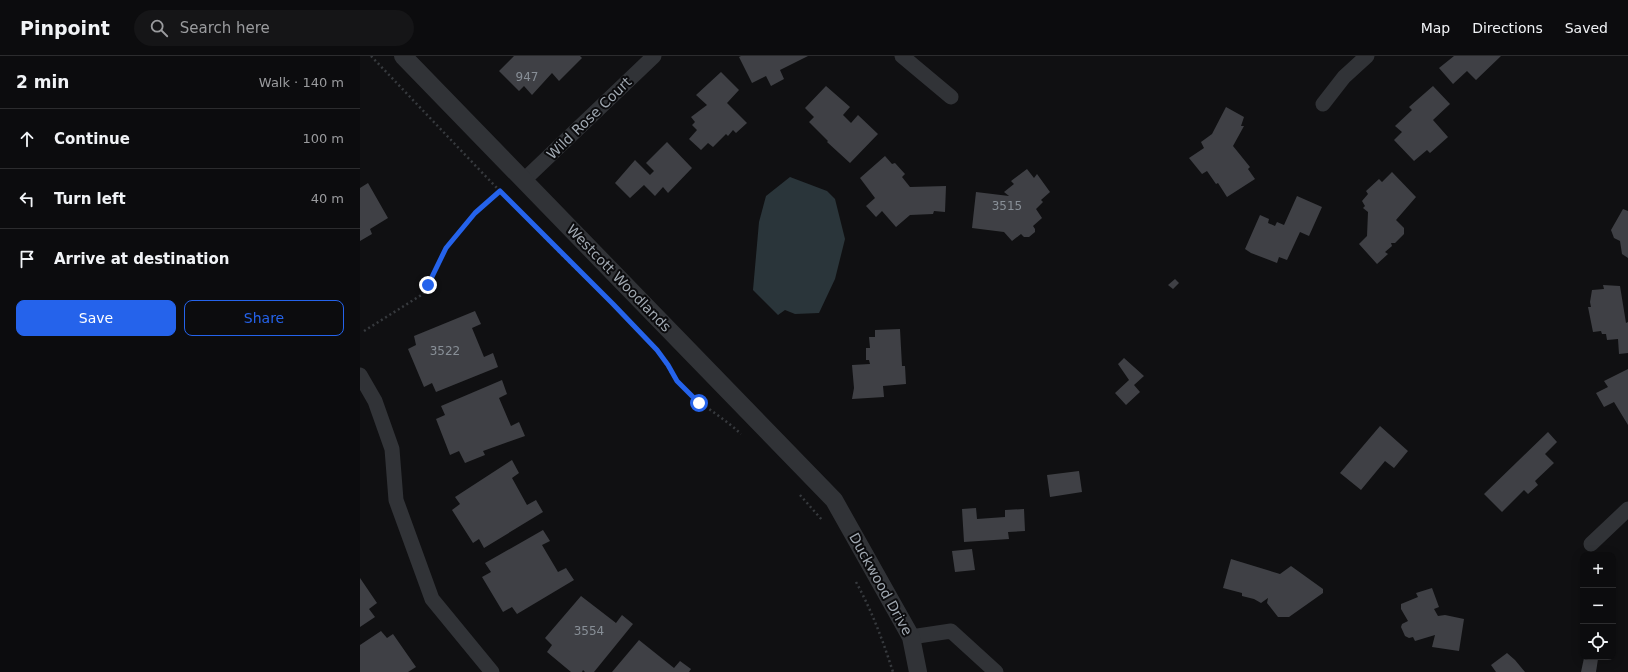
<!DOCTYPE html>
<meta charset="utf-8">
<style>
body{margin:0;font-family:"DejaVu Sans",sans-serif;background:#151517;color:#f1f3f6}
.controls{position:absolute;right:12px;bottom:12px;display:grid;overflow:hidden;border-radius:8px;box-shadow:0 2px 10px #0003}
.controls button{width:36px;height:36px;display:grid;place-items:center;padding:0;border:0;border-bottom:1px solid #2c2c2e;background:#0c0c0e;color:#f1f3f6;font:20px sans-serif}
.stop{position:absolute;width:12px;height:12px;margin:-9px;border:3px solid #2563eb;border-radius:50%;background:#fff}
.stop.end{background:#2563eb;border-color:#fff;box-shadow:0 1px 4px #0008}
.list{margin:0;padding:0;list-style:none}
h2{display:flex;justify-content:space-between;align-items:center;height:52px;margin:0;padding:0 16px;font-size:17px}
h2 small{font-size:13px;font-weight:400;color:#9a9b9e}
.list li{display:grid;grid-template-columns:26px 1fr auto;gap:12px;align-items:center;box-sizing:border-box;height:60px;padding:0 16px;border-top:1px solid #2c2c2e}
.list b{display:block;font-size:15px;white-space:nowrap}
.list em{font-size:13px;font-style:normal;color:#9a9b9e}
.actions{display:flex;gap:8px;padding:12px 16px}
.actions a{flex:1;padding:9px 0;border:1px solid #2563eb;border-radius:8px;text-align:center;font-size:14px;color:#2563eb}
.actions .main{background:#2563eb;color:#fff}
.icon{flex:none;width:22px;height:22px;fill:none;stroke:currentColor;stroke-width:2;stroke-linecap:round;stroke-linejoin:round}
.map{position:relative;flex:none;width:1268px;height:616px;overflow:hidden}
header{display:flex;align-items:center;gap:24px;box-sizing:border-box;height:56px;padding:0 20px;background:#0c0c0e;border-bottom:1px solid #2c2c2e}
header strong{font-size:19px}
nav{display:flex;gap:22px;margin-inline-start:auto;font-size:14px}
.search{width:280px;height:36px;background:#151517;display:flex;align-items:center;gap:10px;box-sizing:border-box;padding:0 14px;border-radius:22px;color:#9a9b9e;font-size:15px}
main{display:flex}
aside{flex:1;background:#0c0c0e}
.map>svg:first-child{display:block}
.water{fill:#2a353a}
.building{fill:#3f4045}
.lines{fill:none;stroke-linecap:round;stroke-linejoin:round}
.path{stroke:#373a3e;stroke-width:2.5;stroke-dasharray:2 3;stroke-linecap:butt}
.minor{stroke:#313337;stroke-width:15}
.tertiary{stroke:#313337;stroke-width:18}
.route{stroke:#2563eb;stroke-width:5}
.labels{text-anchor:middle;stroke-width:4;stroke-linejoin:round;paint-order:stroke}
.number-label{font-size:12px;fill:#888f97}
.street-label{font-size:14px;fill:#a1a9b2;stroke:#0b0b0d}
</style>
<header>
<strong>Pinpoint</strong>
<div class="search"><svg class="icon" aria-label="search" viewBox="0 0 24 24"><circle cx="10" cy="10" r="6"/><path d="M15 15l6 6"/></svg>Search here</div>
<nav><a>Map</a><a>Directions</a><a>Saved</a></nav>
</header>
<main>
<aside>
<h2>2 min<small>Walk · 140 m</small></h2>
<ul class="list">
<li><svg class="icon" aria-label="ahead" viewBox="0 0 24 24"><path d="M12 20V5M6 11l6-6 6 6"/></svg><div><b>Continue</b></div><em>100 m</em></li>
<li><svg class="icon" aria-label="left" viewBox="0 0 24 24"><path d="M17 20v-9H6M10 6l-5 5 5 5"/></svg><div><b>Turn left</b></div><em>40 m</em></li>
<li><svg class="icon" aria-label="arrive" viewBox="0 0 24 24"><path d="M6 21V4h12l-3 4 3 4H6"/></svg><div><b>Arrive at destination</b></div></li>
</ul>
<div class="actions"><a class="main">Save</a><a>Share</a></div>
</aside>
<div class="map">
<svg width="1268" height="616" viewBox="0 0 1268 616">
<rect width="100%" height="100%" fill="#101012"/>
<path class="water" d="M430 121 467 135 475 143 485 183 475 223 459 257 435 258 425 254 418 259 393 234 399 166 406 140Z"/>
<path class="building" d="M154 0H220L222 2 199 25 192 17 172 39 164 30 159 35 139 15Z
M381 0H448L420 14 424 23 411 30 406 20 392 27 379 1Z
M1094 0H1141L1116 24 1107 15 1093 28 1079 12Z
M361 16 379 34 367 47 387 67 376 77 373 74 368 80 366 78 353 91 348 87 341 94 329 83 337 74 332 69 335 66 331 61 347 49 336 39Z
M466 30 490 51 483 59 491 67 498 59 518 78 490 107 467 86 468 85 449 66 454 61 445 52Z
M1073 30 1090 48 1073 64 1088 81 1070 97 1067 94 1054 105 1034 84 1042 76 1035 70 1052 54 1049 51Z
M866 51 884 61 881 70H884L873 90 890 111 888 113 895 123 867 141 858 127 856 128 847 115 842 118 829 102 844 92 841 86 852 78Z
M307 86 332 112 308 137 303 131 295 140 284 129 270 142 255 127 275 104 290 119 294 115 286 107Z
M525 100 532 108 535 107 545 118 542 121 550 131 586 130 585 156 574 155 573 158 550 159 536 171 522 155 516 161 506 150 515 142 500 122Z
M667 113 674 122 677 118 690 136 681 144 683 146 676 153 682 162 673 170 675 173V176L669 181H664L661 178 652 185 644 176 612 172 616 136 649 140 644 136 654 128 651 125Z
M1032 116 1056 141 1036 164 1044 172V178L1035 187H1031L1032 190 1025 196 1028 198 1017 208 999 188 1007 180 1008 156 1003 152 1005 150 1002 145 1008 138 1006 135 1019 123 1022 126Z
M8 127 28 162 10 173 12 178 0 185V132Z
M937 140 962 151 949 180 940 176 927 204 919 201 917 207 891 197 885 193 900 159 909 163 908 167 915 170 917 166 924 169Z
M1263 153 1268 155V202L1262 198 1260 185 1254 182 1251 174Z
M815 223 819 227 813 233 808 229Z
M1243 229 1260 230 1266 267 1268 266V297L1259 298 1258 283 1247 284 1246 278H1242L1241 275 1233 276 1228 251H1231L1230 246 1232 234 1244 233Z
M115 255 121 268 112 272 124 301 133 297 138 311 76 336 72 327 64 331 48 293 56 289 54 280Z
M540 273 542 310H545L546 328 523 330 524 341 492 343 494 332 492 309 510 308 509 304H506V292H510L509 281H515V274Z
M764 302 784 320 774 329 780 336 766 349 755 337 769 324 758 308Z
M1268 313V369L1254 346 1244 351 1236 337 1248 331 1244 325Z
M142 324 147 338 139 342 151 370 159 366 165 380 123 395 125 399 105 407 99 395 90 399 76 363 85 359 81 350Z
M1020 370 1048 395 1034 412 1025 405 1001 434 980 417Z
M1188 376 1197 386 1185 398 1194 407 1175 425 1178 429 1168 438 1164 434 1142 456 1124 438Z
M152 404 159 417 152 422 167 449 176 444 183 456 124 492 119 483 113 487 92 454 100 448 95 441Z
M719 415 722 436 690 441 687 419Z
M616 452 617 463 645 461V454L664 453 665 475 648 476 649 483 604 486 602 453Z
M183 474 190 485 182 489 198 516 206 512 214 524 157 558 152 551 143 556 122 521 131 516 125 507Z
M612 493 615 514 595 516 592 495Z
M871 503 920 518 931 510 963 533V537L929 561H918L907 547 908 542 901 547 894 543 882 540V537L863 532Z
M0 522 17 547 9 553 15 561 0 571Z
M1072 532 1079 551 1074 553 1078 560 1085 559 1104 563 1099 595 1072 591 1075 579 1055 585 1053 581 1049 582 1045 580 1041 571 1042 568 1048 565 1041 553V548L1058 541 1056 537Z
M221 540 256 567 262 559 273 568 234 616H225L223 614 222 616H211L187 596 192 589 185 582Z
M21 575 27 582 33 578 56 611 48 616H0V589Z
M279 584 314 612 320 605 331 613 329 616H252Z
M1147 597 1155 604 1165 616H1136L1131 609Z
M1224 602 1238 603 1236 616H1221Z"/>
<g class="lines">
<path class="path" d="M11 0C75 67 139 135 204 201 235 232 268 261 296 294 305 304 310 318 318 326 336 347 361 359 381 378
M4 275 63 238 86 192 115 157 140 135
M440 439 463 465
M496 526C512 555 523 585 533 616"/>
<path class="minor" d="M542 0 591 41
M963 48 984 21 1007 0
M164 124 294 0
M0 319 15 345 32 393 36 444 72 543 132 616
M1231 488 1268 453
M551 581 591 575 636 616"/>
<path class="tertiary" d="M43 0 474 444 551 581 558 616"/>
</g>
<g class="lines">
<path class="route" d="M68 229 86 192 115 157 140 135 253 248 297 294 308 309 317 325 339 347"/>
</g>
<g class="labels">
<g class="number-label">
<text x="167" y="25">947</text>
<text x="647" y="154">3515</text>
<text x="85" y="299">3522</text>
<text x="229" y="579">3554</text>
</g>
<g class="street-label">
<text transform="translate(229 62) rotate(-44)" y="5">Wild Rose Court</text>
<text transform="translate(259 222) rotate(46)" y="5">Westcott Woodlands</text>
<text transform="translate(521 528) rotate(61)" y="5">Duckwood Drive</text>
</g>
</g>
</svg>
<div class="controls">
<button>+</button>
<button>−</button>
<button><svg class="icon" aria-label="locate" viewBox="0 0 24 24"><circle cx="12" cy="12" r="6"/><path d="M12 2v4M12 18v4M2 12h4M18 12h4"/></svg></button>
</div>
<div class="stop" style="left:339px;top:347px"></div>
<div class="stop end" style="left:68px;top:229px"></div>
</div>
</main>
